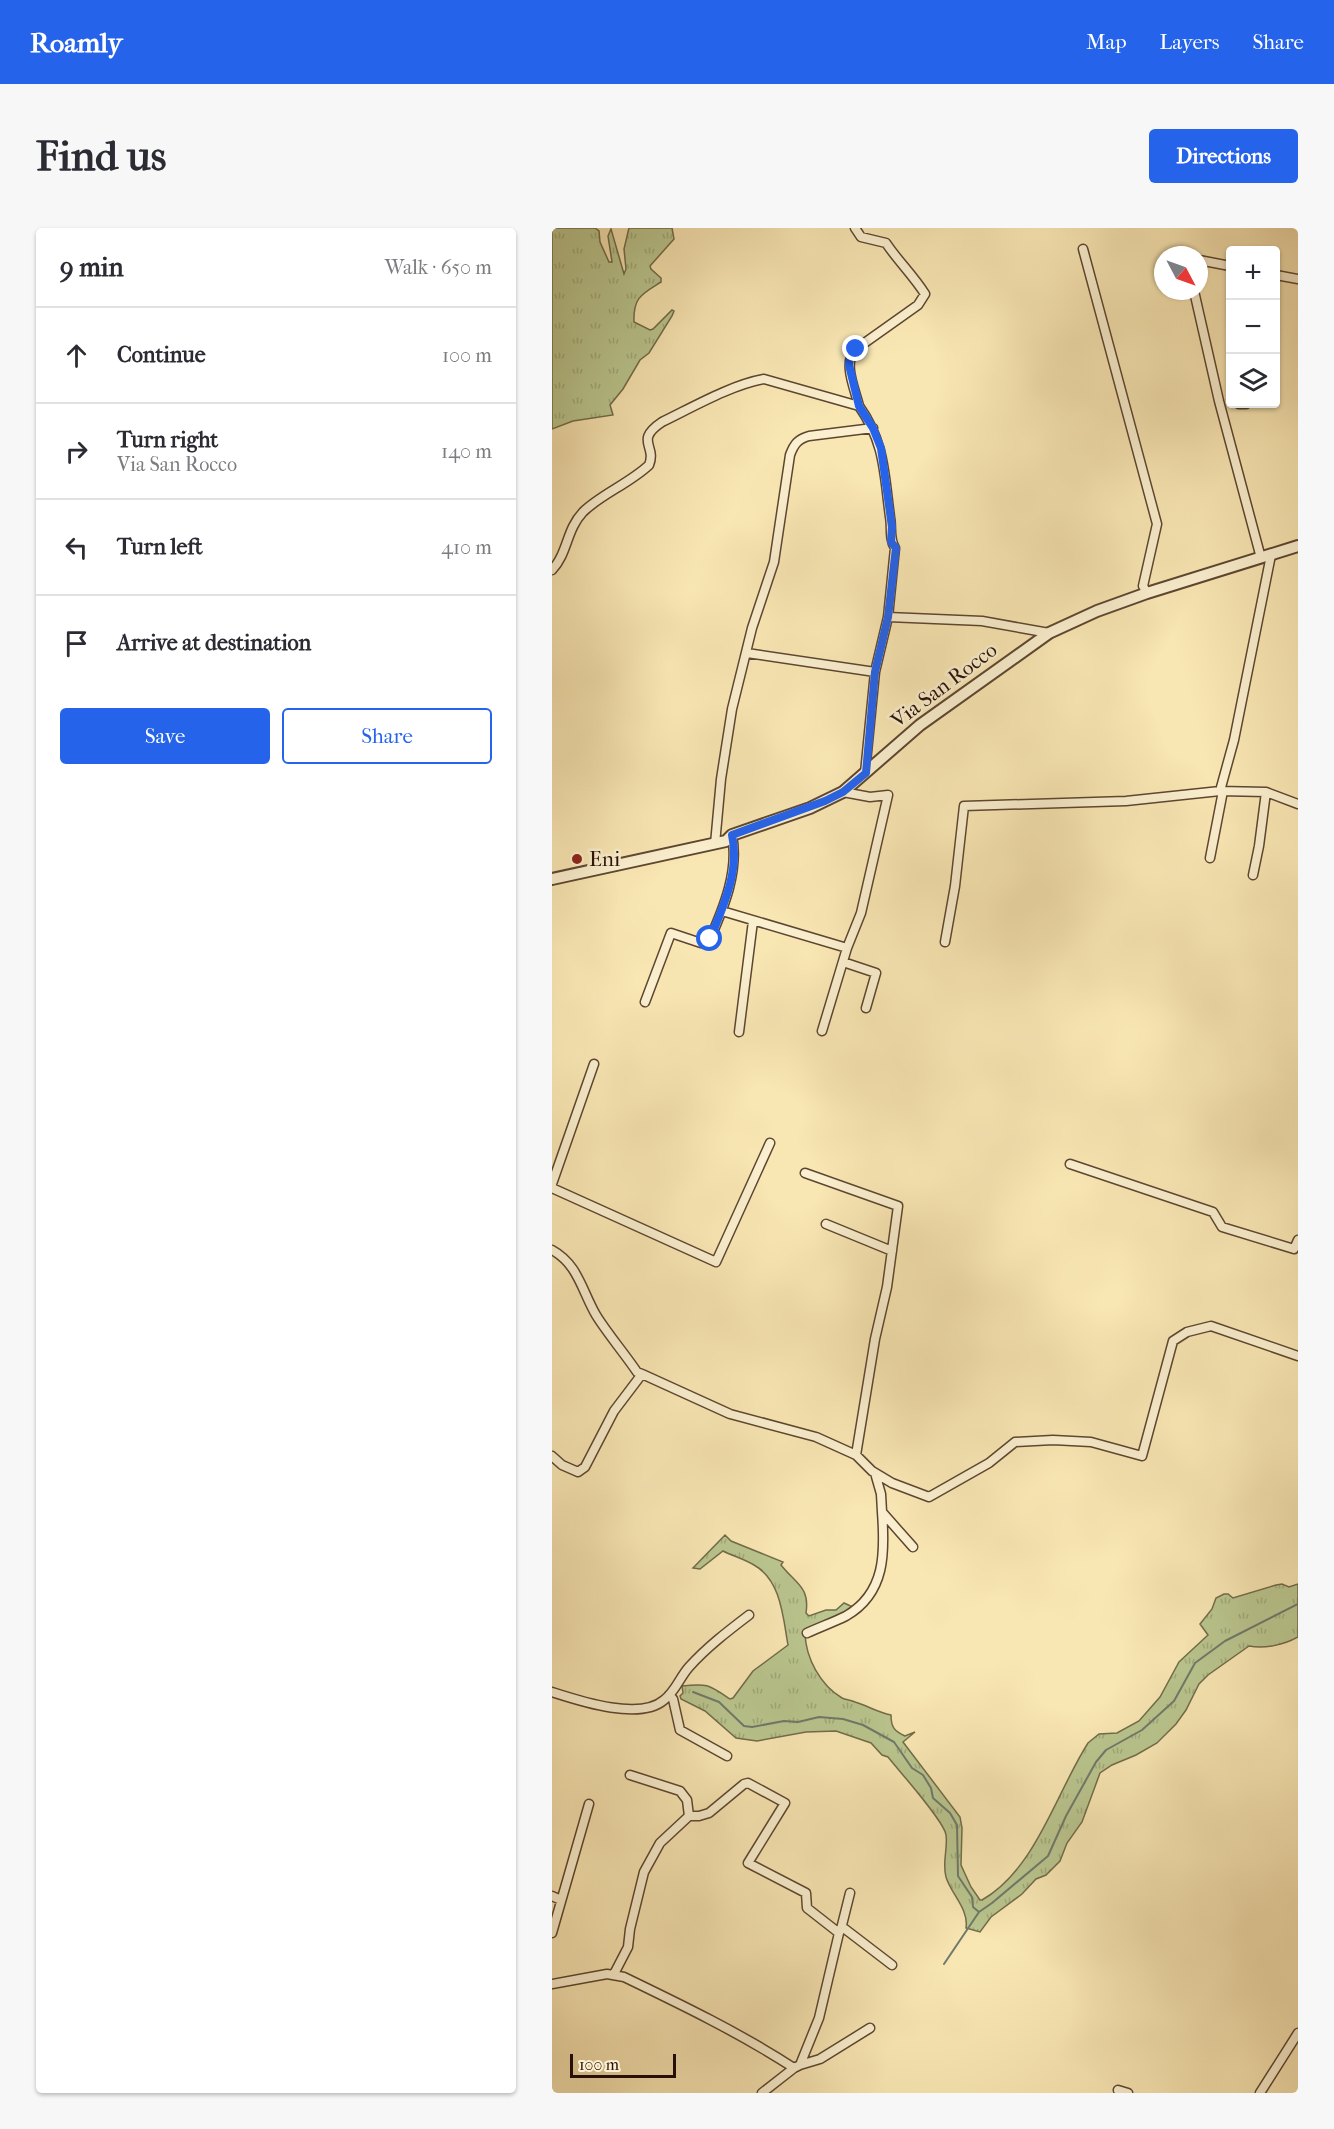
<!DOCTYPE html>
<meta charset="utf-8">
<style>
body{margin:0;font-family:"IM FELL French Canon",serif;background:#f7f7f7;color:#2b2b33}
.controls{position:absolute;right:18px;top:18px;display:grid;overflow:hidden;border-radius:6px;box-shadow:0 2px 4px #0004}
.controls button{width:54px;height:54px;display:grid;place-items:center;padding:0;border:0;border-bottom:2px solid #e1e1e2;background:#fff;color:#2b2b33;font:30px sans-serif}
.compass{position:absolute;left:602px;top:18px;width:54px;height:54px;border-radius:50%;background:#fff;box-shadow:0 2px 4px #0004;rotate:131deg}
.scale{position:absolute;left:18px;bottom:15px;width:106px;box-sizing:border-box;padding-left:6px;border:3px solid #291006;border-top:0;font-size:16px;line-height:21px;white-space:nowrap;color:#291006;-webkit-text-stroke:4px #faefce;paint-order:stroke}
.stop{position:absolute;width:18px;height:18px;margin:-14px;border:4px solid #2563eb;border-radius:50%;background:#fff}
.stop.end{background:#2563eb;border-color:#fff;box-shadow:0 2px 6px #0008}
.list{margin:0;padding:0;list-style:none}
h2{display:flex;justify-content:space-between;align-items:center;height:78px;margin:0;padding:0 24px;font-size:26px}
h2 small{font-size:20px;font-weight:400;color:#7c7c81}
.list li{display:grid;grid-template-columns:39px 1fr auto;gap:18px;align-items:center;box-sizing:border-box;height:96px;padding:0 24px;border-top:2px solid #e1e1e2}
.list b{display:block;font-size:22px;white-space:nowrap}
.list p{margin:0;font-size:20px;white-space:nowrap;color:#7c7c81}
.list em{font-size:20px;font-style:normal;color:#7c7c81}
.actions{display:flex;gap:12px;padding:18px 24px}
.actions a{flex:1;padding:14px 0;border:2px solid #2563eb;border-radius:6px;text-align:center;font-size:21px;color:#2563eb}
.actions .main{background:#2563eb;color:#fff}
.icon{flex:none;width:33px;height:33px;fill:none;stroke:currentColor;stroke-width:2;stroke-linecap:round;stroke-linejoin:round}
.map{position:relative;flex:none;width:746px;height:1865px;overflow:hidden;border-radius:6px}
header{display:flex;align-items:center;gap:36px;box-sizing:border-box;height:84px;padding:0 30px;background:#2563eb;color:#fff}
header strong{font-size:28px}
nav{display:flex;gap:33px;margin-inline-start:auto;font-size:21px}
.intro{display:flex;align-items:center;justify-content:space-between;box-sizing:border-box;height:144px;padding:0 36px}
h1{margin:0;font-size:42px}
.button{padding:15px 27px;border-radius:6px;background:#2563eb;color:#fff;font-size:21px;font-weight:700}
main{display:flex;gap:36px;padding:0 36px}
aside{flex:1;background:#fff;border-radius:6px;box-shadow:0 2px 4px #0004}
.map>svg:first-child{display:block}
.grass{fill:url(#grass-tufts);stroke:#726b4a;stroke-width:1.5}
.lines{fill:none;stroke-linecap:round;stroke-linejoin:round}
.stream{stroke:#6f796b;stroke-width:2}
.minor-casing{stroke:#5d4631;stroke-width:11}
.tertiary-casing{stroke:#5d4631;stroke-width:14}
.minor{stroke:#faefce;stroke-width:8}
.tertiary{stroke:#faefce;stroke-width:10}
.route{stroke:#2563eb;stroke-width:8}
.poi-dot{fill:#8f2418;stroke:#faefce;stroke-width:2}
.labels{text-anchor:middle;stroke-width:5;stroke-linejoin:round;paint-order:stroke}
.street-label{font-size:21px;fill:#291006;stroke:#faefce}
.poi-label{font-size:21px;fill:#291006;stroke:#faefce;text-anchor:start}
</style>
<header>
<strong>Roamly</strong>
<nav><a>Map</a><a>Layers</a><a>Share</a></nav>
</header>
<div class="intro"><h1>Find us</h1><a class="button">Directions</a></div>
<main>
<aside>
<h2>9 min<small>Walk · 650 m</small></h2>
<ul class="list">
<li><svg class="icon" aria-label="ahead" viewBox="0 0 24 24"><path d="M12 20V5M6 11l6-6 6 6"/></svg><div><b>Continue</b></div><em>100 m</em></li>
<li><svg class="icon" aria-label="right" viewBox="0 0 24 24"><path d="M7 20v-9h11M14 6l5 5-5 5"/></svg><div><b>Turn right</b><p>Via San Rocco</p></div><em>140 m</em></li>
<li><svg class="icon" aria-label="left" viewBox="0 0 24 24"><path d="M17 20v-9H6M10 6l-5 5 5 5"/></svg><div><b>Turn left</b></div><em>410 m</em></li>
<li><svg class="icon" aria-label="arrive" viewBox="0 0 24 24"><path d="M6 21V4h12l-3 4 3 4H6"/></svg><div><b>Arrive at destination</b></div></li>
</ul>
<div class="actions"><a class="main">Save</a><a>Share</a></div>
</aside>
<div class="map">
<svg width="746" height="1865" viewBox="0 0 746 1865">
<defs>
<pattern id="grass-tufts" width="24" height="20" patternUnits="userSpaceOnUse" patternTransform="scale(1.5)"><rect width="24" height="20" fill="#bac68f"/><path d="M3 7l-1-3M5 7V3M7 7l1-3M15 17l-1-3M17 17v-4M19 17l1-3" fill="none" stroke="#a0a97a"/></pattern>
</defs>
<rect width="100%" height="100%" fill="#f8e6b3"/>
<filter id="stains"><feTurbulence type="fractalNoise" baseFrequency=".00333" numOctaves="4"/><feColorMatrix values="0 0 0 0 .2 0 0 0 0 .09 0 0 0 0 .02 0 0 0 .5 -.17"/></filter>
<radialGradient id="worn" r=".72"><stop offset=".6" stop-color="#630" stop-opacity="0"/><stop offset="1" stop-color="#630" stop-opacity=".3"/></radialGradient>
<path class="grass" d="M0 0H43L47 3 48 14 57 34H60L56 8 59 1 72 46 74 41 72 21 77 0H120L122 11 98 38 99 41 109 50V54C90 66 81 69 82 94L98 102 101 101 120 82 122 83 120 88 97 125 88 132 71 161 58 177 61 187 21 193 0 201Z
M173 1307 179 1313 231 1334 229 1337C244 1356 258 1359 254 1385L257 1388 274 1382H284L292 1375 303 1380 253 1406C254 1430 268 1457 290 1470 294 1472 299 1472 303 1474 316 1478 325 1484 339 1487 339 1499 342 1503 353 1508L363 1504 351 1514 408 1589 410 1600 409 1637 419 1659 428 1672H430C484 1641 504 1565 536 1515L547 1506 565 1505 587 1493 608 1469 627 1434 656 1407 648 1396 660 1381 664 1370 672 1366H676L681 1370 724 1357 730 1356 737 1359 746 1356V1409C732 1417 713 1421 697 1418L656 1447 647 1456 634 1482 624 1496 605 1515 584 1527 560 1537 548 1545 530 1594 515 1615 508 1633 494 1647 484 1651 470 1666 439 1689 428 1704 414 1700C417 1681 399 1666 394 1649 390 1634 396 1621 394 1607 393 1594 347 1543 336 1529L330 1527 319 1515 284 1503 254 1504 205 1513 184 1510 153 1483 129 1471 128 1468 131 1465 130 1458C156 1455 157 1457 178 1471L181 1470 201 1443 236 1417C231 1389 229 1352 202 1337 192 1331 181 1328 171 1323L148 1341 141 1340Z"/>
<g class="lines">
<path class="stream" d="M141 1464 167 1474 192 1498 200 1499 232 1493 246 1494 267 1489 291 1491 311 1497 342 1514 360 1540 371 1547 379 1560 381 1570 398 1585 405 1597 406 1648 420 1669 421 1679 427 1684
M392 1736 427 1684 440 1675 496 1628 514 1588 544 1534 554 1522 590 1502 622 1473 643 1435 673 1413 746 1376"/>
<defs>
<path id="minor" d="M303 0 309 9 334 15C346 33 361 47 373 66L366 77 304 121C290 134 303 161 307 178
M531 21 605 296 591 358 595 365
M647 32 678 38
M724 47 746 51
M642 63 667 173 709 330
M687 176H694
M0 342C16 325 14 302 31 284 48 267 78 255 97 237 105 217 82 213 110 194 141 179 179 157 212 151L307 178C333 215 332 245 338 289 340 299 337 311 343 320L336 389 323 444 313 545
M336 389 430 393 497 405
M195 425 323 444
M668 563 682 512 719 327
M163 616 169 551 180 481 200 400 222 334 238 227C242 216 246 211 257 208L321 200
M658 630 671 563
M701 647 707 618 714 564
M170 683 295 720
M393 714 403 658 412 578 574 573 668 563 714 564 746 576
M291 734 324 745 314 780
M93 774 119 705 149 715 158 711C172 679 187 643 180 607
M270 803 295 720 309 685 336 567 318 569 291 564
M187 804 201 693
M518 936 661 984 670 999 742 1021 746 1012
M253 945 346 978 335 1059 323 1111 304 1227
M0 956 42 836
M0 960 164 1034 218 915
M274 996 340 1023
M0 1022C26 1036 30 1063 44 1087 55 1105 73 1126 85 1144L90 1146
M0 1228 10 1237 26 1244 33 1239 62 1183 90 1146 178 1186 264 1209 304 1227 320 1243 340 1255 377 1269 437 1235 463 1214 501 1212 539 1214 590 1228 621 1113 635 1104 659 1098 746 1128
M323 1245 329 1266 330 1284 361 1319
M255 1405C268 1399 282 1394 294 1388 334 1365 333 1324 330 1284
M0 1464C28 1473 88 1493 112 1472 123 1464 128 1449 137 1439 155 1419 176 1403 197 1387
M117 1467 121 1471 128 1502 175 1528
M137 1588H147L157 1585 192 1556 196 1555 233 1575 196 1635 254 1665 255 1680 287 1705
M0 1668 9 1672
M289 1701 298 1665
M0 1705 37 1576
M62 1746 76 1719 78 1701 92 1644 108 1615 137 1588 135 1572 128 1563 78 1547
M0 1756 55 1746 72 1749C130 1777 188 1805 242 1840L210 1865
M248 1837 268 1831 318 1800
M242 1840 248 1837 267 1790 287 1705 289 1701H293L340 1737
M566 1862 576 1865
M708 1865 746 1805"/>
<path id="tertiary" d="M0 651 174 613 180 607 258 580 291 564 368 497 497 405 545 383 595 365 746 318"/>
</defs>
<use href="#minor" class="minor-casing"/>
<use href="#tertiary" class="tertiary-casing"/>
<use href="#minor" class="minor"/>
<use href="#tertiary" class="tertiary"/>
</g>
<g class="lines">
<path class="route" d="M158 711C171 679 188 643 180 607L273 573 291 564 314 545 323 444 336 389 344 320 339 314 340 299 329 220 321 200 307 178 297 137 298 128 304 121"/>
</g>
<circle class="poi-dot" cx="25" cy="631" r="6"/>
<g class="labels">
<g class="street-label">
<text transform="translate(392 457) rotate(-37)" y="7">Via San Rocco</text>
</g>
<g class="poi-label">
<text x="37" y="638">Eni</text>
</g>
</g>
<rect width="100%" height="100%" filter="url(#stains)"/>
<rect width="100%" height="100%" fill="url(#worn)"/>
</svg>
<div class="controls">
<button>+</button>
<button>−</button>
<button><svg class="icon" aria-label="layers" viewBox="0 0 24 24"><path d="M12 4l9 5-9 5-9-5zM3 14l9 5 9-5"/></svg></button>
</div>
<svg class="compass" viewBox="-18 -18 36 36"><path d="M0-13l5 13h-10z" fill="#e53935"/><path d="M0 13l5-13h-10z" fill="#7c7c81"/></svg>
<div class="scale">100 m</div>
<div class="stop" style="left:158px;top:711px"></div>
<div class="stop end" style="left:304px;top:121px"></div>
</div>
</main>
